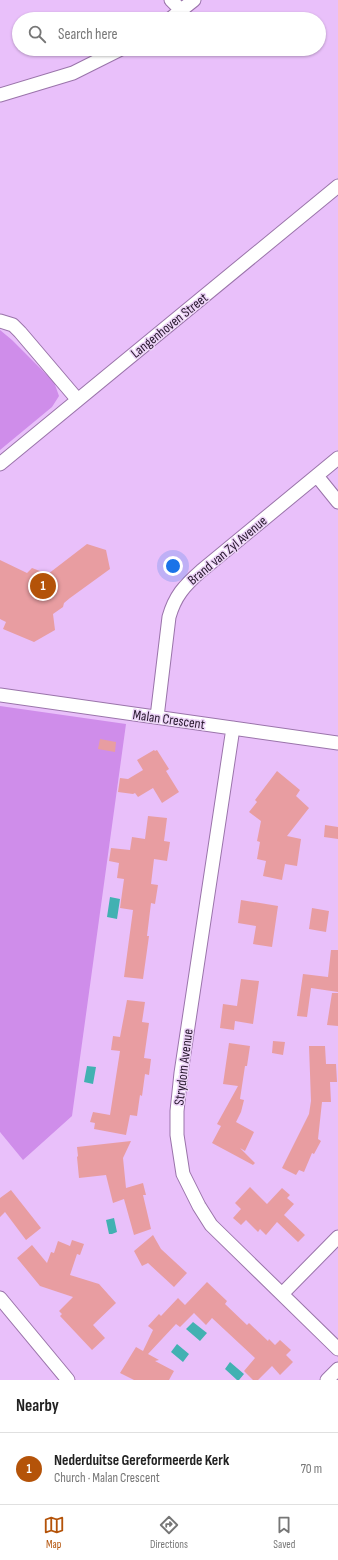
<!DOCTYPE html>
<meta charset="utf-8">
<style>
body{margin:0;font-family:"Sofia Sans Condensed",sans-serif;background:#f2f2f2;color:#222}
.you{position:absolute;left:173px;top:566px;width:14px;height:14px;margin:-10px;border:3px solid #fff;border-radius:50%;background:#1a73e8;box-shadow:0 0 0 6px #1a73e833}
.badge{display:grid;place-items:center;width:26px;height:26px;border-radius:50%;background:#b45309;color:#fff;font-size:13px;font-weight:700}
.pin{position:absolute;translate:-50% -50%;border:2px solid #fff;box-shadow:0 1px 4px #0006}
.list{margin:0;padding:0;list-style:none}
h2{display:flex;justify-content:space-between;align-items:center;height:52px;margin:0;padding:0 16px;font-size:17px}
h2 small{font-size:13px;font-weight:400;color:#767676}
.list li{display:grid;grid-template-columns:26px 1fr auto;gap:12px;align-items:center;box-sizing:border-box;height:72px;padding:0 16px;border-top:1px solid #e0e0e0}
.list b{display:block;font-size:15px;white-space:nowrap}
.list p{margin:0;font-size:13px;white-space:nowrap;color:#767676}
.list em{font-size:13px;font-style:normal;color:#767676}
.icon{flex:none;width:22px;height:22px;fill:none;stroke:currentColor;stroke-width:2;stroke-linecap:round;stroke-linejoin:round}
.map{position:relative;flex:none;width:338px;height:1380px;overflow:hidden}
.search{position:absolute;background:#fff;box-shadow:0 1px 3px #0004;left:12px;right:12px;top:12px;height:44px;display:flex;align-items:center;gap:10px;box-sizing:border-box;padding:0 14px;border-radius:22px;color:#767676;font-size:15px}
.sheet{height:124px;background:#fff}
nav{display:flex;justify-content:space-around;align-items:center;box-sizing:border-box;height:56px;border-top:1px solid #e0e0e0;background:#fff;font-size:11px;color:#767676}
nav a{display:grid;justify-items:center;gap:2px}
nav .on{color:#b45309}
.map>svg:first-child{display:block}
.green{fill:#cf8dea}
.water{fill:#42b1b2}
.building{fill:#e89da1}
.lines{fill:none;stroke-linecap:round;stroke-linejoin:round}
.minor-casing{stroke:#9a74aa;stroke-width:15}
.minor{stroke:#fff;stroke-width:13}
.labels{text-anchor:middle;stroke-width:3;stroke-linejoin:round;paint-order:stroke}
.street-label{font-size:14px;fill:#26172c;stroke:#edd4f8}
</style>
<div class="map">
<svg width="338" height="1380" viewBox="0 0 338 1380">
<rect width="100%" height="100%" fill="#e9c0fa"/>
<path class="green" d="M0 330 12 340 54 382 59 396 52 407 0 450Z
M0 706 126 724 72 1116 23 1160 0 1132Z"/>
<path class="water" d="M110 897 120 899 117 919 107 917Z
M87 1066 96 1067 93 1084 84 1082Z
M114 1218 117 1232 112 1234H109L106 1220Z
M193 1322 207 1333 200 1341 186 1329Z
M177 1344 189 1354 183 1362 171 1352Z
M230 1362 244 1374 239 1380H237L225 1369Z"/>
<path class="building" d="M87 544 106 550 110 569 70 598 64 603 63 607 53 614 55 630 34 642 3 629 6 622 0 619V560L27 573 32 568 48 574Z
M100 739 116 742 115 752 98 749Z
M154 750 155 751 157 750 169 769 166 771 179 792 162 803 153 788 138 797 135 793 133 794 118 792 120 778 128 779 143 770 137 760Z
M277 771 300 790 296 796 309 808 287 836 301 839 297 866 285 864 282 880 263 876 266 861 257 859 260 842 257 841 261 821 249 812 257 802 255 800Z
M148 816 167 818 164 841 170 842 167 861 154 859 151 884 158 885 155 904 151 903 147 936H149L143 979 124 977 133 910 120 908 124 879 117 878 119 863 109 861 111 848 130 850 132 837 145 839Z
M325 825 338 827V839L324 837Z
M241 900 278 906 272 947 253 944 256 926 238 923Z
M312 908 329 911 326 932 309 929Z
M331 950H338V992L311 988 307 1017 297 1016 303 974 328 977Z
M241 979 259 981 253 1024 235 1021 234 1030 220 1028 223 1004 237 1006Z
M332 993H338V1026L327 1025Z
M127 1000 145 1002 142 1022 149 1023 144 1058 151 1059 149 1075 145 1074 142 1096 140 1095 137 1116 130 1115 126 1135 94 1129 95 1123 90 1122 93 1112 110 1115 120 1051 111 1050 113 1036 120 1037Z
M273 1041 285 1042 283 1055 272 1053Z
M229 1043 250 1046 247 1066H245L240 1099 244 1100 241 1112 236 1122 254 1132 245 1151 240 1148 255 1163 253 1165 212 1143 221 1126 217 1124 238 1086 223 1084Z
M309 1046H325L326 1064H336L337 1082H330L331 1102H322L318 1139 321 1141 314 1154 312 1153 304 1172 299 1170 296 1175 282 1168 309 1114 311 1101Z
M131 1141 123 1158 126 1188 143 1183 146 1195H143L151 1229 134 1235 124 1199 113 1203 106 1175 79 1178 77 1157 78 1156 77 1147Z
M250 1187 267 1204 282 1188 290 1195 287 1198 294 1204 284 1215 305 1235 298 1242 277 1222 266 1235 260 1229 258 1232 246 1220 241 1225 233 1218 241 1209 235 1203Z
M11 1190 41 1228 26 1240 5 1212 0 1217V1198Z
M153 1235 161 1249 187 1273 174 1287 148 1263 142 1266 134 1251Z
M72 1240 84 1244 80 1255 77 1254 70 1275 99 1284 116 1303 93 1325 105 1338 92 1350 60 1316 62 1314 59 1311 73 1297 40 1286 17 1258 32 1245 47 1263 51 1252 54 1253 58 1241 70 1246Z
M207 1282 227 1301 225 1304 247 1325 249 1323 268 1341 269 1339 275 1345 280 1340 291 1350 286 1355 293 1362 280 1375 272 1366 258 1380H253L244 1371 255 1358 212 1318 206 1325 194 1313 180 1327 176 1324 148 1354 159 1360 155 1361 174 1371 169 1380H134L120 1373 136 1347 143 1351 153 1330 148 1326 159 1314 161 1316 178 1298 185 1305Z"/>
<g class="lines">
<defs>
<path id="minor" d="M171 0 181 10
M170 19 194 0
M0 95 73 73 121 49
M0 321 13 325 20 332 77 399
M0 464 338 186
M317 476 338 502
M0 695 338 743
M157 717 169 617C175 596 184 586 201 571L338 458
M233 728 181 1073 177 1111V1135L183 1174 199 1206 211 1225 338 1349
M283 1293 338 1237
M0 1298 68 1380
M327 1380 338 1369"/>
</defs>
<use href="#minor" class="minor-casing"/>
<use href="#minor" class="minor"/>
</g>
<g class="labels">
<g class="street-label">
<text transform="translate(169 325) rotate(-39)" y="5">Langenhoven Street</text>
<text transform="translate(227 550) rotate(-40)" y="5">Brand van Zyl Avenue</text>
<text transform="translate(169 719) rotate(8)" y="5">Malan Crescent</text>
<text transform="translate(183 1067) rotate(-83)" y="5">Strydom Avenue</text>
</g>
</g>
</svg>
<div class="you"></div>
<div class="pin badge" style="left:43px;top:586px">1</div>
<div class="search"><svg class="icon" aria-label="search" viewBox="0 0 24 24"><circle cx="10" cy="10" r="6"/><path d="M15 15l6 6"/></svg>Search here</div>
</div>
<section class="sheet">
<h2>Nearby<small></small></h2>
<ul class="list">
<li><span class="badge">1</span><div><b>Nederduitse Gereformeerde Kerk</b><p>Church · Malan Crescent</p></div><em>70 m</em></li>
</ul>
</section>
<nav>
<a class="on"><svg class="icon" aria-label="map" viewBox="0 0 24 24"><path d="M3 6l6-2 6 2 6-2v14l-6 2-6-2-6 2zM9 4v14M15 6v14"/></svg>Map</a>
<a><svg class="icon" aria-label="directions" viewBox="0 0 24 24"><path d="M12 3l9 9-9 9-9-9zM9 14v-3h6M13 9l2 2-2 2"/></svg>Directions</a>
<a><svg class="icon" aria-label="saved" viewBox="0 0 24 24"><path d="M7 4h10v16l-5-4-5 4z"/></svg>Saved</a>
</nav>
